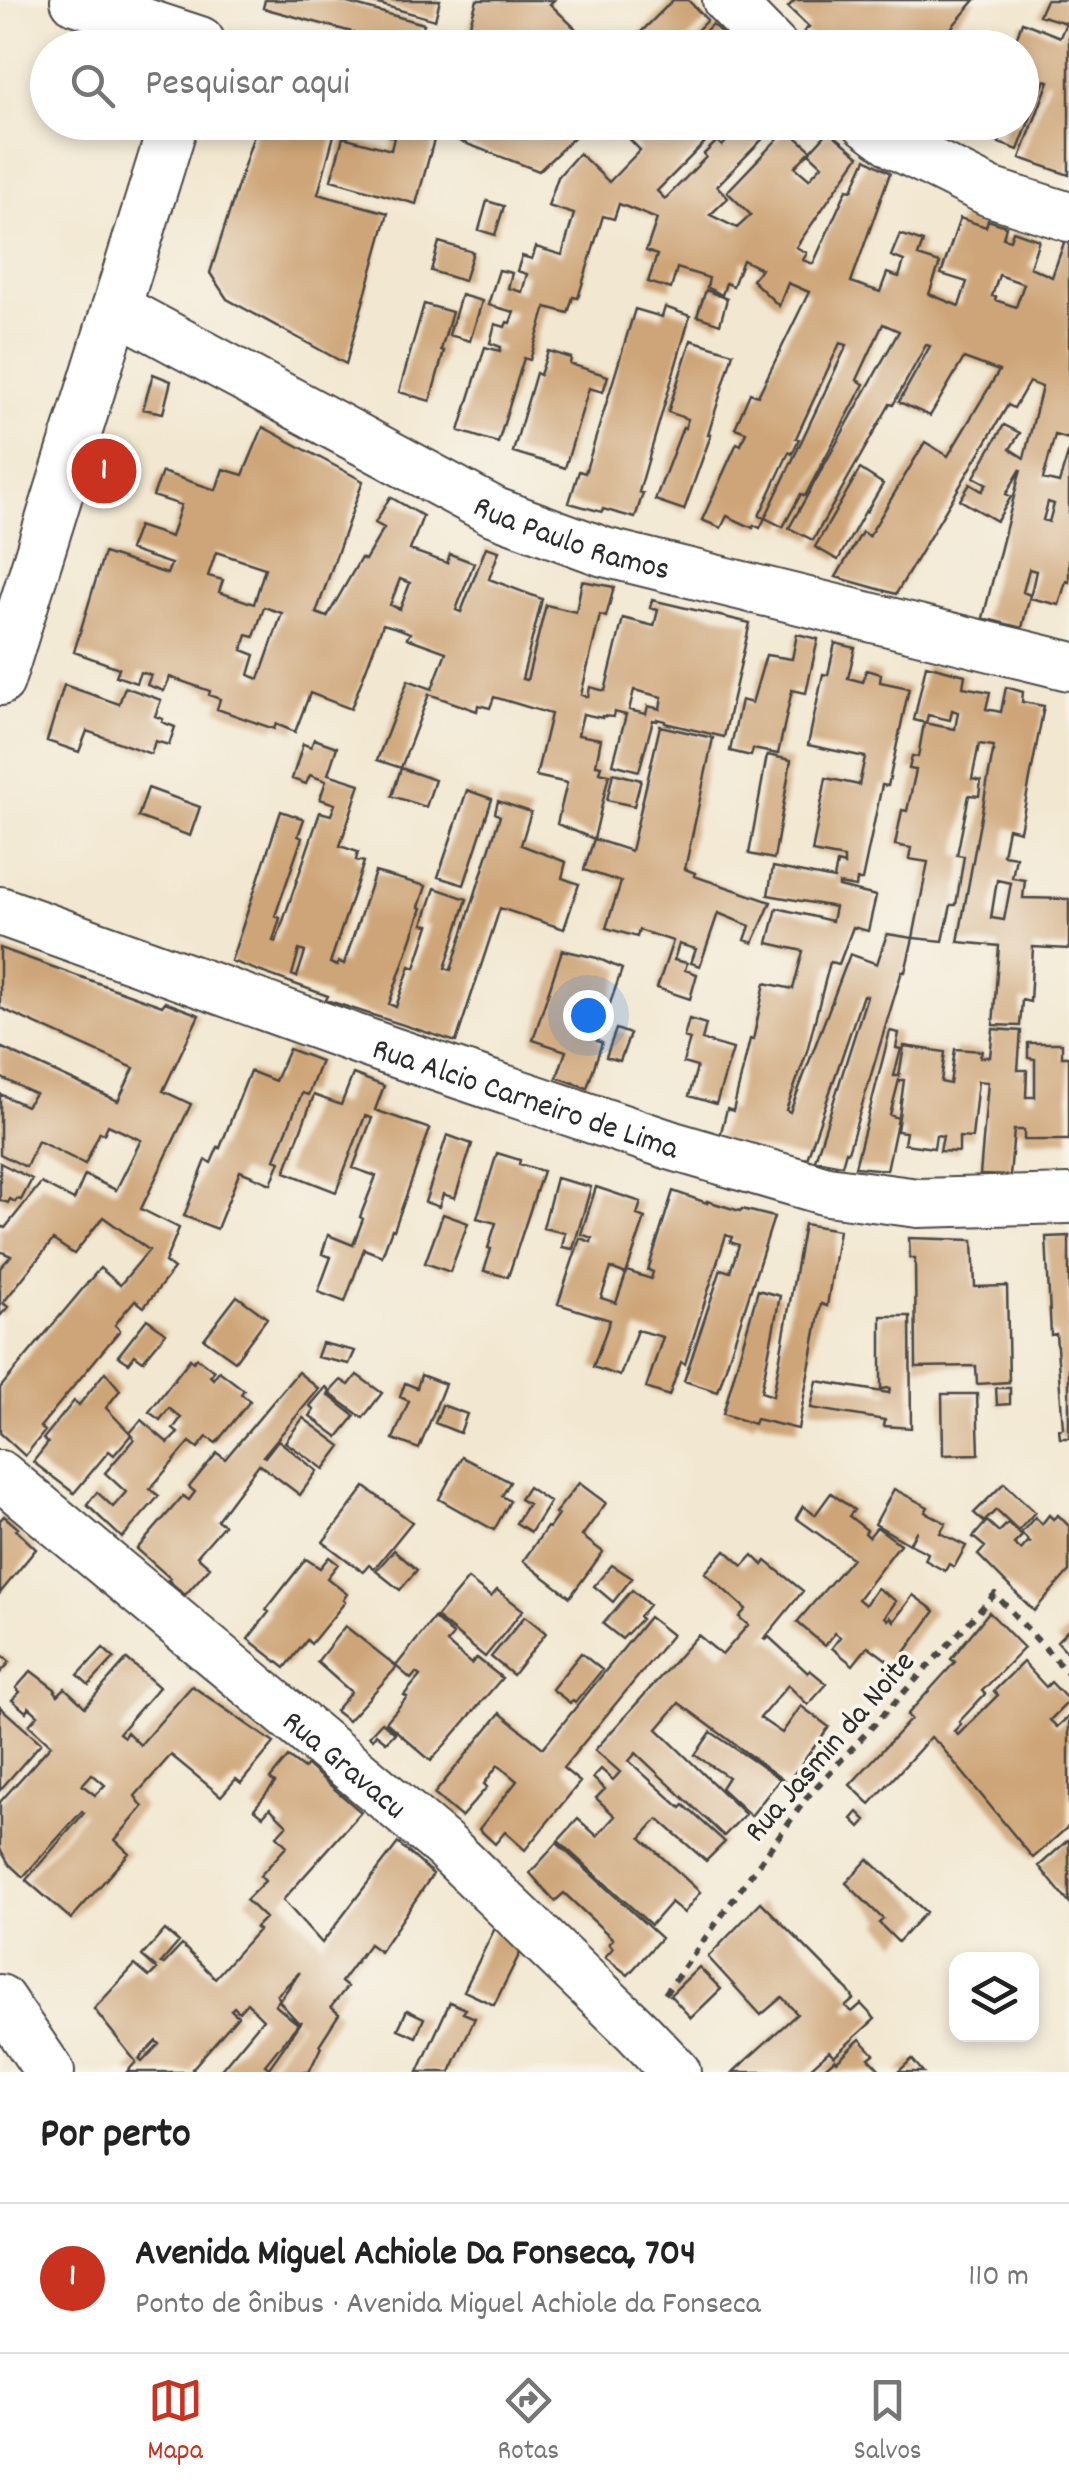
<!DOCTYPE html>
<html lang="pt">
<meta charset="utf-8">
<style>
body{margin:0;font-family:Dekko,sans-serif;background:#f6f6f6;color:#222}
.controls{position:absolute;right:30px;bottom:30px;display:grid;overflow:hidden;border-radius:20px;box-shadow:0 5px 15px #0003}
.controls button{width:90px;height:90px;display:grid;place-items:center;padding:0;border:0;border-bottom:2px solid #e0e0e0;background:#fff;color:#222;font:50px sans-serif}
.you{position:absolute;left:588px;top:1015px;width:35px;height:35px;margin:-25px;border:8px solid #fff;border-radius:50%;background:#1a73e8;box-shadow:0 0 0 15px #1a73e833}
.badge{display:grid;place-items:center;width:65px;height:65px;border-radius:50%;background:#c8321e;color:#fff;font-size:32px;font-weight:700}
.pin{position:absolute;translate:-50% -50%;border:5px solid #fff;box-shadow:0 2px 10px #0006}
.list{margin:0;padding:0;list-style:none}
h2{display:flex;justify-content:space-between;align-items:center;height:130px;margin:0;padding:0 40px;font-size:42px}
h2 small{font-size:32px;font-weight:400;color:#767676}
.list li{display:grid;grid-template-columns:65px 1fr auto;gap:30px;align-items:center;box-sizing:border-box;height:150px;padding:0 40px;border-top:2px solid #e0e0e0}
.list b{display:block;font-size:38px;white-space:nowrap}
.list p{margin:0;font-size:32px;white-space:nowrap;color:#767676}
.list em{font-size:32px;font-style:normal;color:#767676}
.icon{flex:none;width:55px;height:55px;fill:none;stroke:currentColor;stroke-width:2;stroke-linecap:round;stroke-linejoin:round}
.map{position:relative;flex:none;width:1069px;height:2072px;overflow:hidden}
.search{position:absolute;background:#fff;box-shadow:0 5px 15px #0003;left:30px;right:30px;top:30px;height:110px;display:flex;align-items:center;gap:25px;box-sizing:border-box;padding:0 35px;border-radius:55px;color:#767676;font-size:38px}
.sheet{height:280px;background:#fff}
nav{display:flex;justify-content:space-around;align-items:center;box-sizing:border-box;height:140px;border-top:2px solid #e0e0e0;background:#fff;font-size:28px;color:#767676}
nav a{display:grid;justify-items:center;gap:5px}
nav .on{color:#c8321e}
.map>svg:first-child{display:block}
.building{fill:#cea578;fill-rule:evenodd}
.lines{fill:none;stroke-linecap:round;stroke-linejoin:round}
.minor-casing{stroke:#494744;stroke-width:52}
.path{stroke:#494744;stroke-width:6;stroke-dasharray:8 8;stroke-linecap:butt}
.minor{stroke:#fff;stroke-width:48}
.labels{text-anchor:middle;stroke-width:8;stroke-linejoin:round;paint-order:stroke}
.street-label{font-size:32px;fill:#2b2b2b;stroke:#f7f3e8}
</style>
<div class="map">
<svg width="1069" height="2072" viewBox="0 0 1069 2072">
<rect width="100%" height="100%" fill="#f7f3e8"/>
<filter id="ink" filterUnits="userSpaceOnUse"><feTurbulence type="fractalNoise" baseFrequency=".01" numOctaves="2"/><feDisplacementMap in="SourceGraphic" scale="20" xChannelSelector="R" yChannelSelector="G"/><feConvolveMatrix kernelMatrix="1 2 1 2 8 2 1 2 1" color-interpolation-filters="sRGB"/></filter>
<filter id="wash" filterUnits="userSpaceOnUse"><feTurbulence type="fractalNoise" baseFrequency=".0048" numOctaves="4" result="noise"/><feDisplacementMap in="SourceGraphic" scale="40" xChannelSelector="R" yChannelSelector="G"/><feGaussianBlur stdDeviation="2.25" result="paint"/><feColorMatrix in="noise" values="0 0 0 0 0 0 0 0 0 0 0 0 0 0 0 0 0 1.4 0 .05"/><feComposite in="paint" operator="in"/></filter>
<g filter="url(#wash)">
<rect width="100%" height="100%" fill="#f2e7d0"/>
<g id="blocks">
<path class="building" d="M265 0H337L424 24 418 48H411L263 8Z
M364 0H440L435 20Z
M477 0H554L550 4 579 32 564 48H519L530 37 523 31 506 48H463Z
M673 0H688L707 20 680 48 674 43 670 48H625Z
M795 0H975L934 48H822L804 31 809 27 788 7Z
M1046 0H1069V175L1020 158 1049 81 1045 80 1018 150 999 143 1005 126 996 122H1022V48H1013L1022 22 1060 37 1066 23 1039 15Z
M712 24 738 48H690Z
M253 40 276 46V48H251Z
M258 122H291L334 135 318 194 388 213 346 364 227 299 210 273Z
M343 122H439L416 204 331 180 343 137 391 150 394 137Z
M460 122H488L485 125 496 136 510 122H590L539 171 446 136Z
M613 122H725L657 191 665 199 706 157 704 154 717 141 722 146 735 132 733 129 740 122H779L717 186 728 198 710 215 737 228 751 215 727 192 787 129 811 150 795 167 809 179 822 165 809 153 829 131 859 156 796 247 807 253 803 260 813 264 847 189 852 190 866 159 890 173 851 282 880 292 887 273 899 277 904 261 891 256 900 234 923 242 918 256 940 263 929 294 959 306 967 282 941 274 960 218 986 227 988 220 1006 226 1003 238 1010 240 1013 231 1039 240 1030 267 1052 277 1065 240 1069 241V439L1055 435 1043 479 1059 483 1069 450V582L1066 581 1059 605 1030 598 1036 571 1029 569 1023 592 1030 595 1022 628 983 618 1021 469 1006 494 1011 497 997 521 960 500 970 484 982 491 987 484 974 477 1004 425 1020 433 1010 449 1024 458 1042 387 1029 382 1014 408 1008 405 896 594 836 577 862 532 869 536 925 442 948 456 999 371 964 358 930 416 899 402 930 346 926 345 893 405 890 404 813 540 789 528 899 331 883 324 857 380 864 384 805 496 801 494 783 527 765 518 760 528 754 525 753 528 727 516 721 528 702 520 737 443 741 445 746 432 735 428 750 393 758 396 809 292 788 283 779 306 752 280 761 269 743 260 733 286 726 283 722 295 707 287 709 278 677 268 671 289 648 282 657 255 646 251 657 219 619 204 614 219 603 216 578 298 573 297 568 313 546 307 530 360 524 358 498 443 459 431 485 347 500 351 501 347 490 343 495 324 505 327 507 322 510 323 514 312 488 305 499 270 512 273 508 288 522 292 527 274 517 271 522 256 532 259 536 247 562 255 574 214 548 206 558 177 579 153 609 182 640 150ZM999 275 1024 284 1016 307 995 300 996 297 992 296ZM840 343 847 345 765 518 759 516 789 452 792 454 799 439 796 438ZM1048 502 1054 504 1049 522 1043 520Z
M929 122H962L957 134Z
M487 201 504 206 495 235 479 230Z
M439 242 473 252 464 281 431 271Z
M706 290 727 299 720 324 697 316Z
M461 295 482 301 470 341 449 335Z
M424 304 452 312 441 350 444 351 430 401 399 392Z
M665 307 690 316 639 492 643 493 635 518 603 509 602 512 569 503 579 471 585 473 635 309 662 317Z
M691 340 733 353 708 435H711L684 510 655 500 683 427 685 428 688 419 668 412Z
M548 351 571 358 570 364 608 376 603 392 589 388 565 468 513 452 536 373 540 375Z
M153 374 171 381 163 413 143 409Z
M263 427 363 481 316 613 327 617 361 558 365 560 384 528 375 523 390 497 423 516 410 550 447 563 450 554 474 563 456 610 461 612 486 547 499 551 489 579 542 599 522 679 527 680 546 605 576 612 582 581 614 587 606 617 600 615 581 695 588 697 590 687 605 691 623 618 654 626 658 610 650 608 652 600 750 623 724 737 665 723V721L657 719V721L653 720 639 771 613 764 626 715 614 712 613 717 602 716V718L583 714 578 735 601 739 596 765 601 766 599 772 609 774 594 839 557 824 567 783 536 776 551 714 494 697 490 708 478 705 477 711 429 694 401 768 377 760 408 680 432 689 446 652 407 638 410 633 400 629 383 624 351 709 310 693 295 732 276 724 274 729 217 709 220 699 209 695 210 691 170 677 164 691 147 685 151 675 140 672 136 683 116 676 119 668 74 652 104 553 167 574 171 564 129 550 138 526 171 537 181 505 153 496 162 472 216 490 223 469 243 475ZM216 552 265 568 254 604 219 592 223 580 208 576ZM400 579 410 583 400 609 390 605ZM264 607 282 613 259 679 249 675 255 655 242 650 247 635 254 637ZM634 690 662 697 660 709 648 706 646 714 629 710Z
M860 469 883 484 867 511 866 510 838 560 815 547Z
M797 634 818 639 806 693 792 690 778 754 753 749 751 756 730 751 741 700 752 703 766 655 792 659Z
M835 643 855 648 848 678 863 682 866 670 881 674 880 682 909 688 888 786 882 785 862 880H857L856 887 839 884V887L876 896 868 931 853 927 839 964 830 962 806 1055 786 1110 790 1112 850 954 877 964 887 934 913 938 905 972 902 971 848 1152 846 1151 842 1165 815 1160 867 996 863 995 807 1159 719 1140 727 1109 733 1111 750 1039 753 1040 765 983 793 989 803 951 768 943 777 908 832 921 835 907 768 895 773 867 834 879 837 863 844 865V858L812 852 826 778 859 785 865 757 808 745 823 674 828 675Z
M926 665 965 675 963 687 990 692 986 709 1001 712 1006 687 1023 692 1022 702 1044 706 1020 831 1008 828 1003 855 1016 857 1012 878 1025 880 1023 898 1069 899V949L1033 947 1030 1002 1022 1000 1020 1026 993 1025 999 946 958 942 994 746 979 744 972 779 981 781 979 796 969 795 957 855 964 856 956 905H951L943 941 913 938 928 862 909 859 911 848 895 845 902 810 907 811 916 770 909 769 912 756 918 757 924 723 955 729 958 712 952 710 950 720 928 715 926 723 914 720ZM997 880 1011 883 1004 920 991 918Z
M64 685 119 704 125 687 161 700 155 716 163 719 162 722 175 727 169 745 155 741 151 754 87 731 79 752 47 741Z
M660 726 713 738 685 869 695 873 694 876 771 902 753 943 745 940 750 926 718 913 700 966 691 963 696 949 679 944 674 960 687 963 685 970 697 974 690 999 657 988 673 941 639 930 637 937 606 928 621 882 584 870 594 839 631 851Z
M314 739 337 747 328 774 360 784 340 846 358 852 356 860 364 862 330 963 337 966 339 962 344 964 375 872 426 886 419 907 422 908 389 1004 396 1007 410 966 415 968 429 925 423 924 435 888 467 899 445 968 451 970 500 816 495 813 498 801 531 812 521 845 566 862 562 878 579 884 564 929 500 908 456 1042 326 1000 328 996 231 961 281 811 304 819 298 836 302 838 275 916 280 918 273 941 276 942 320 812 331 815 335 804 320 799 326 781 310 775 306 784 292 779 303 744 311 747ZM299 950 305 952 297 977 292 975Z
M767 755 791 760 774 859 749 854Z
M401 768 435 780 426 807 392 796Z
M613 773 641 780 634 806 607 800Z
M148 788 200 807 190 836 138 817Z
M467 790 492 799 464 885 438 877Z
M0 948 162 1006 165 1002 199 1015 163 1091 191 1104 141 1209 179 1228 165 1262 174 1269 144 1307 135 1300 123 1314 115 1325 120 1330 40 1427 45 1431 25 1456 0 1433V1388L100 1268 120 1285 149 1250 103 1217 74 1254 53 1240 3 1303 8 1307 0 1316V1268L11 1256 0 1251V1226L5 1228 41 1183 74 1200 85 1175 116 1190 141 1140 108 1125 104 1134 100 1132 85 1164 38 1141 26 1167 0 1154V1094L26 1106 35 1094 0 1077V1047L118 1101 134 1068 0 1008Z
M562 950 597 958 622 969 597 1041 602 1043 587 1088 557 1077 566 1051 533 1040Z
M689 1019 706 1024 702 1040 733 1049 716 1104 689 1096 697 1067 683 1063 690 1039 684 1037Z
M616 1029 630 1034 620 1061 606 1057Z
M993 1029 1021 1031 1018 1070H1027L1026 1097H1035V1059L1028 1058V1043H1062V1057H1069V1140H1024V1130H1014L1010 1176 980 1175 988 1082 978 1081 972 1138 959 1137V1152L940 1151 943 1136 936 1135 934 1148 904 1144 906 1132 897 1131 904 1080H899L890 1115 898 1118 887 1170 855 1167 890 1031 899 1033 896 1048 901 1049 894 1076H899L904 1046 945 1052 941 1082 950 1084 955 1049 982 1051 980 1057H990Z
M289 1049 321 1061 308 1095 302 1093 275 1159 280 1161 271 1184 240 1171 217 1229 184 1216 206 1160 211 1163 218 1147 220 1148 250 1071 275 1081Z
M353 1074 384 1086 375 1110 430 1129 394 1230 392 1229 382 1256 364 1249 345 1302 318 1292 331 1257 322 1254 328 1235 353 1245 363 1219 360 1217 376 1176 353 1168 372 1118 365 1116 336 1192 285 1172 314 1095 341 1105Z
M447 1135 472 1144 455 1198 443 1194 439 1207 425 1202Z
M497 1153 520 1160 519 1164 543 1171 508 1277 484 1271 491 1249 488 1248 496 1223 477 1218Z
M0 1163 32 1179 21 1200 17 1199 15 1202 10 1199 8 1203 0 1200Z
M556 1178 591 1187 573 1249 562 1247 565 1233 543 1228Z
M596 1187 641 1202 637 1215 645 1218 626 1274 611 1268 601 1298 616 1303 627 1271 651 1279 653 1272 648 1270 673 1191 707 1203V1201L740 1211 742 1209 774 1217 718 1392 684 1381 721 1269 730 1272 739 1245 730 1242 732 1237 726 1235 685 1364 681 1362 669 1396 646 1388 663 1337 637 1330 620 1376 593 1367 610 1320 558 1304 580 1238 591 1242 592 1238 581 1234Z
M443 1214 468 1223 450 1272 425 1263Z
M804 1224 839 1230 827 1306 821 1304 798 1429 756 1419 754 1424 723 1414 758 1290 780 1296 761 1392 773 1396Z
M1069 1236V1438H1060L1059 1429 1063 1428 1056 1334 1051 1335 1046 1237Z
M909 1238 973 1240 975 1287 1007 1286 1009 1382 977 1384 976 1366 916 1367 915 1258H910Z
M237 1296 267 1318 235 1361 204 1339Z
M881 1316H910L911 1428 884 1426 885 1420 811 1408 817 1381 889 1393 890 1388 881 1389Z
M147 1319 166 1333 143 1361 135 1355 129 1363 118 1356Z
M322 1343 355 1351 349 1364 317 1357Z
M197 1358 214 1371 210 1376 213 1379 219 1371 244 1390 241 1394 250 1401 216 1443 207 1437 198 1448 190 1442 150 1489 159 1496 122 1538 87 1505 97 1492 113 1507 126 1492 105 1473 134 1439 131 1435 114 1455 109 1451 74 1493 33 1462 48 1443 43 1439 74 1401 79 1405 105 1372 120 1390 106 1408 130 1433 141 1420 168 1443 178 1433 173 1429 181 1418 169 1408 160 1420 149 1412 190 1359 193 1362Z
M298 1372 319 1389 263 1456 265 1457 278 1440 317 1471 300 1495 259 1464 217 1520 224 1525 197 1556 210 1567 185 1595 168 1580 170 1578 137 1549 183 1496 189 1500 195 1492 189 1487 217 1453 225 1459Z
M357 1375 382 1393 363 1418 329 1393 341 1380 349 1385Z
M421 1375 445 1384 419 1449 393 1439 409 1401 400 1397 405 1383 417 1388Z
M326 1387 330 1391 328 1395 355 1416 338 1437 310 1416 314 1410 310 1406Z
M996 1388H1010V1404L997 1405Z
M942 1394H977L979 1454 943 1455Z
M442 1405 467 1414 460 1433 435 1423Z
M303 1418 341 1446 324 1469 285 1442Z
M462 1457 510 1482 502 1496 510 1501 494 1530 439 1499Z
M579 1483 606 1503 582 1536 603 1552 570 1597 523 1561 547 1527 549 1528 558 1515 555 1513Z
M1004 1483 1035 1512 1018 1531 996 1510 984 1522 974 1513Z
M365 1487 412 1522 374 1569 369 1565 363 1572 323 1542Z
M528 1487 550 1502 531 1532 516 1523 528 1504 520 1499Z
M894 1489 928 1507 925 1512 946 1523 940 1533 966 1546 954 1567 949 1564 945 1571 925 1560 928 1553 910 1544 917 1530 909 1544 875 1524Z
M831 1493 854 1510 849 1516 867 1530 865 1533 869 1537 877 1527 900 1544 858 1599 865 1605 877 1588 896 1601 885 1617 888 1620 890 1617 894 1621 913 1595 935 1611 895 1666 868 1646 853 1665 832 1648 840 1637 835 1633 825 1646 797 1622 852 1558 796 1518 803 1506 815 1515Z
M1049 1515 1053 1519 1058 1515 1069 1526V1571L1034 1611 978 1555 985 1547 973 1537 987 1521 999 1532 1008 1523 1022 1536 1014 1544 1021 1550 1028 1542 1031 1543 1021 1533 1035 1517 1042 1524Z
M4 1516 18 1528 16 1530 36 1549 0 1593V1520Z
M394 1550 417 1570 400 1590 376 1571Z
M725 1550 743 1566 753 1555 763 1565 766 1561 803 1591 764 1639 766 1640 769 1637 808 1673 810 1670 827 1684 808 1705 788 1685 760 1718 782 1733 801 1706 829 1727 787 1783 679 1703 657 1729 745 1814 724 1836 636 1753 629 1761 681 1808 684 1805 725 1842 706 1861 658 1819 641 1838 700 1892 684 1913 671 1902 651 1925 558 1841 578 1819 597 1836 615 1816 596 1798 605 1789 593 1778 601 1769 613 1780 620 1772 595 1750 698 1635 722 1655 748 1625 739 1617 746 1609 705 1573Z
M329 1557 338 1564 327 1578 347 1594 343 1600 345 1602 311 1644 307 1640 285 1668 248 1639 269 1612 266 1610 306 1559 320 1568Z
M612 1565 632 1578 613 1602 594 1586Z
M468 1579 491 1597 497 1590 523 1610 485 1657 436 1617Z
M632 1590 649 1605 639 1617 641 1619 622 1639 603 1624Z
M989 1612 1024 1648 982 1691 985 1694 959 1722 961 1724 954 1731 958 1735 998 1695 994 1691 1023 1662 1046 1687 1051 1682 1069 1701 1050 1720 1057 1727 1069 1716V1826L1033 1858 940 1745 931 1737 870 1804 850 1785 911 1719 907 1715 955 1662 951 1659Z
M525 1616 546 1633 513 1675 491 1657Z
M649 1617 672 1635 563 1768 580 1782 525 1850 505 1832 495 1844 479 1829 517 1781 498 1765 484 1784 487 1787 461 1817 434 1794 500 1713 543 1748Z
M434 1618 453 1635 447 1643 471 1664 477 1658 502 1678 431 1761 386 1722 407 1697 404 1695 420 1676 416 1673 411 1679 397 1667 348 1721 335 1711 351 1692 317 1662 345 1626 396 1666Z
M1069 1629V1654L1057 1641Z
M103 1648 114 1658 89 1685 78 1675Z
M0 1653 10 1662 0 1673Z
M581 1653 602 1670 575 1703 573 1701 570 1703 552 1689Z
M127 1659 159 1687 119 1733 124 1737 127 1732 140 1745 192 1686 274 1743 241 1783 236 1779 221 1796 171 1755 135 1796 143 1807 115 1840 129 1853 71 1919 26 1880 84 1813 82 1811 23 1877 9 1864 0 1849V1802L51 1745 29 1725 38 1715 29 1707 26 1712 12 1700 20 1692 16 1688 31 1671 56 1690 55 1691 58 1695 65 1688 85 1707ZM92 1774 105 1785 95 1795 82 1785Z
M0 1707 41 1743 0 1790Z
M382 1722 395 1733 386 1742 376 1734 373 1739 369 1736Z
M711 1732 780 1779 751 1816 721 1788 728 1777 695 1755Z
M288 1757 304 1769 307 1765 361 1812 283 1900 322 1943 398 1843 433 1874 380 1952 369 1944 341 1982 347 1987 331 2007 339 2014 319 2045 321 2047 309 2072H219L263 2019 247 2003 239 2012 234 2007 231 2010 238 2016 192 2069 195 2072H127L136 2062 94 2009 135 1965 149 1977 157 1969 142 1956 165 1930 179 1942 161 1963 164 1964 182 1945 215 1978 258 1930 255 1928 265 1918 246 1900 265 1881 260 1876 287 1846 277 1836 287 1825 270 1808 263 1816 254 1809 275 1783 270 1779ZM300 1972 279 2001 299 2023 302 2021 269 2068 265 2065 298 2024 275 2005 280 1999 277 1995ZM156 2041 159 2044 142 2062 139 2059Z
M858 1812 866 1820 860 1827 852 1819Z
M1069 1839V1903L1039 1866Z
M557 1843 661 1938 628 1975 605 1957 613 1948 609 1943 613 1939 564 1893 555 1901 530 1873Z
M868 1859 926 1912 898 1942 879 1923 883 1919 846 1883Z
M761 1902 848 1990 854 1999 846 2006 852 2012 861 2004 875 2019 834 2056 829 2051 806 2072H733L797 2014 782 1997 761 2015 708 1957Z
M495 1928 521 1951 494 2005 464 1991Z
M699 1967 721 1989 691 2018 670 1995Z
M450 2002 466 2009 463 2013 475 2018 450 2072H418Z
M407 2010 424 2018 416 2037 398 2029Z
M860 2039 874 2054 869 2058 882 2072H820L835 2059 837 2061Z
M912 2059 923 2072H898Z"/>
</g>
</g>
<g filter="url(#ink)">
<use href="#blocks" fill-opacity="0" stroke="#494744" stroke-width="2.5"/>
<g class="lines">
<defs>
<g id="minor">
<path d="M75 0 200 41"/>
<path d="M727 0 774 48"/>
<path d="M866 122 898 146 990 192 1069 217"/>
<path id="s1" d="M116 308 495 512 604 552 1069 666"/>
<path d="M0 681 174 122"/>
<path id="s2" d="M0 911 387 1050 673 1146 827 1191 918 1203 1069 1199"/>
<path id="s3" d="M0 1475 445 1846 637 2031 676 2072"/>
<path d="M0 1999 50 2072"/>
</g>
</defs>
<use href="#minor" class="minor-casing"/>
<path class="path" d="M665 1994 808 1796 995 1594 1069 1674"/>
<use href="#minor" class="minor"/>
</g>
</g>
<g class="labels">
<g class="street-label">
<text dy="11" stroke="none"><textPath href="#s1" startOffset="512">Rua Paulo Ramos</textPath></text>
<text dy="11" stroke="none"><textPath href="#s2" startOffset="558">Rua Alcio Carneiro de Lima</textPath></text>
<text transform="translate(828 1745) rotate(-49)" y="11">Rua Jasmin da Noite</text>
<text dy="11" stroke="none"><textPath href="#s3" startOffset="450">Rua Gravacu</textPath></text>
</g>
</g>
</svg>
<div class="controls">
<button><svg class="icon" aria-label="layers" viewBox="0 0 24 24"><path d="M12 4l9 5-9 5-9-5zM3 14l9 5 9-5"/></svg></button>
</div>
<div class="you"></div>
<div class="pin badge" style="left:104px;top:471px">1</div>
<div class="search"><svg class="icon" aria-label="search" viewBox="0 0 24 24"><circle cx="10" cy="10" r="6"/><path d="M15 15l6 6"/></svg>Pesquisar aqui</div>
</div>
<section class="sheet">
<h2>Por perto<small></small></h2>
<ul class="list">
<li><span class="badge">1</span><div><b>Avenida Miguel Achiole Da Fonseca, 704</b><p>Ponto de ônibus · Avenida Miguel Achiole da Fonseca</p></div><em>110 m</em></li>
</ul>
</section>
<nav>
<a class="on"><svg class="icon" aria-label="map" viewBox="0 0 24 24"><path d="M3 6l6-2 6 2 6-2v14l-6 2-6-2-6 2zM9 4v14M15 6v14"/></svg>Mapa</a>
<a><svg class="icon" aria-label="directions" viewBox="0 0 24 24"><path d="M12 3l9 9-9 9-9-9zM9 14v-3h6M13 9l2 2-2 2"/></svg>Rotas</a>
<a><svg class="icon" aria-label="saved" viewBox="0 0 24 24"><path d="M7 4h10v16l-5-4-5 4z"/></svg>Salvos</a>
</nav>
